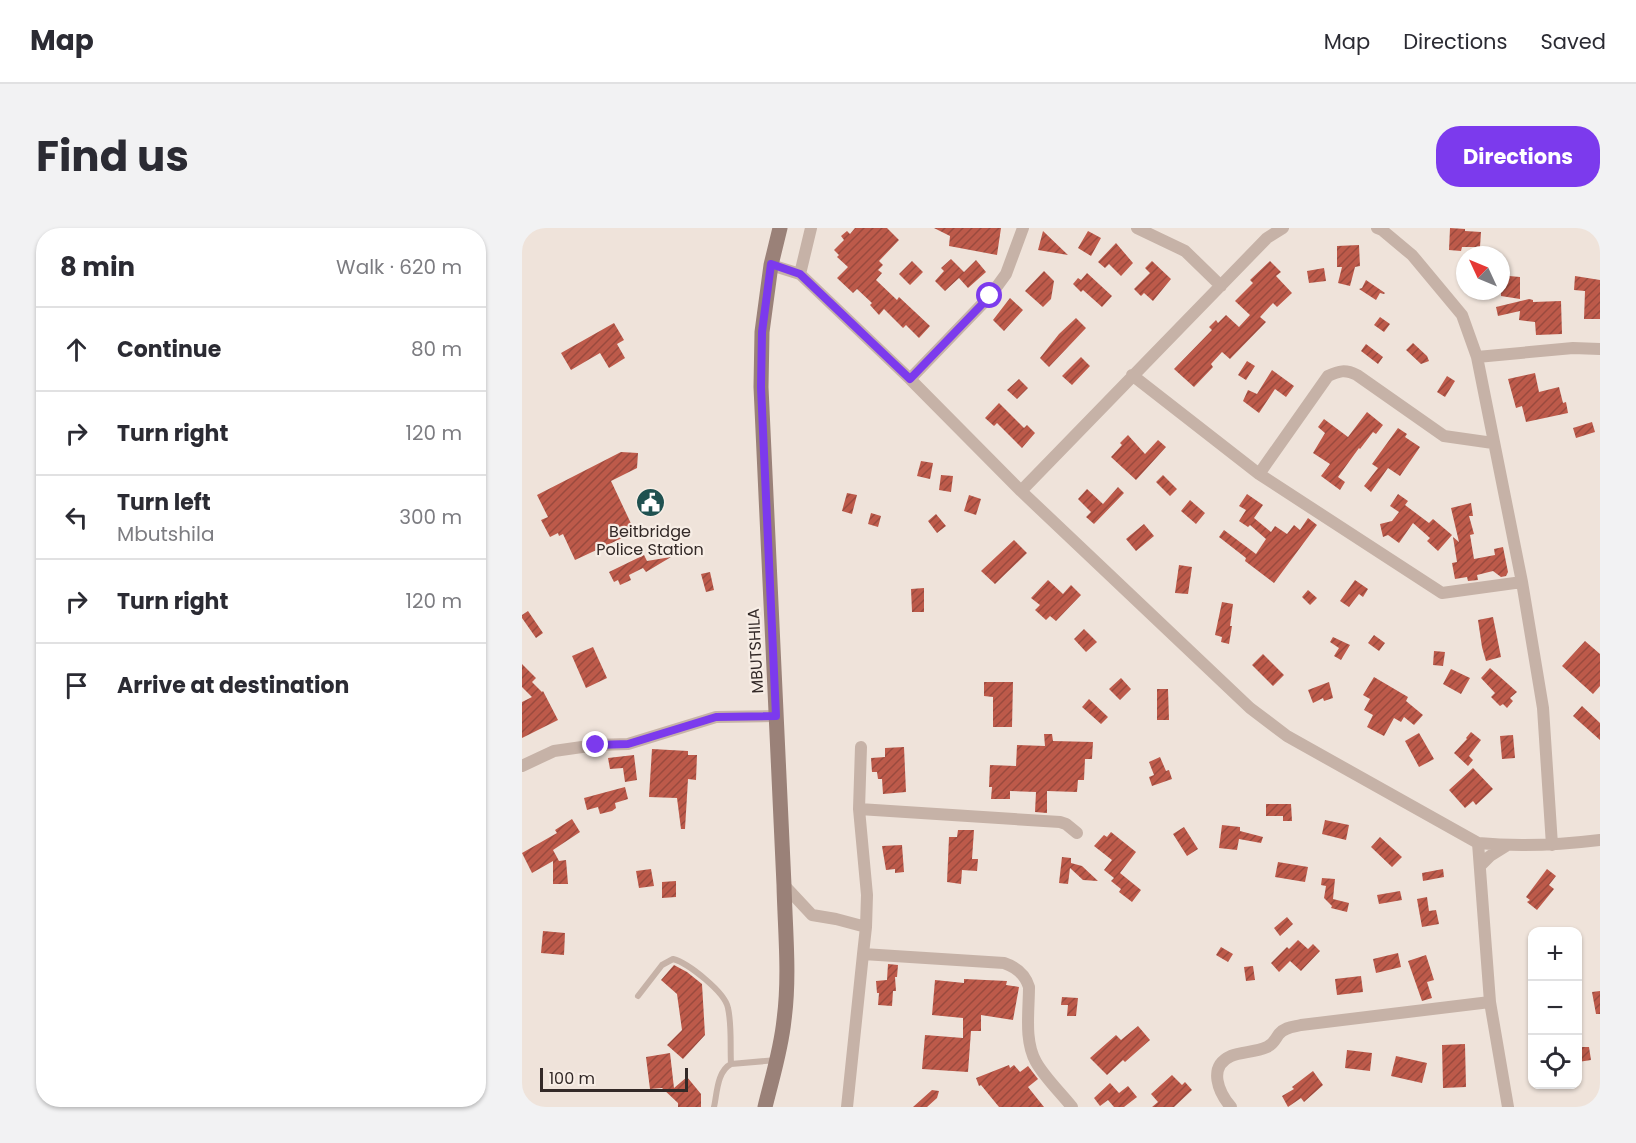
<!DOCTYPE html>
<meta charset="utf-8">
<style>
body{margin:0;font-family:Poppins,sans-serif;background:#f2f2f3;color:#2b2b33}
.controls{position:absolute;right:18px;bottom:18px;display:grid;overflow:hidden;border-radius:12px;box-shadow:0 2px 4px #0004}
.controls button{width:54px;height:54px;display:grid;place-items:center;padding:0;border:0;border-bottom:2px solid #e1e1e2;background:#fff;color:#2b2b33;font:30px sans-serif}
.compass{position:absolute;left:934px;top:18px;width:54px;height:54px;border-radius:50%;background:#fff;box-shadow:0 2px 4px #0004;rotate:314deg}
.scale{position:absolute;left:18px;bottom:15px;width:148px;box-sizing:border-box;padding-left:6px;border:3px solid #332927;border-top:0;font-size:16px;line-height:21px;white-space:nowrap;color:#332927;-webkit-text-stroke:4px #f7ede5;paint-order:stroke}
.stop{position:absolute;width:18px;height:18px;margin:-14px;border:4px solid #7c3aed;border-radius:50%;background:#fff}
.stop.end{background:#7c3aed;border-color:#fff;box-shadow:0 2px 6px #0008}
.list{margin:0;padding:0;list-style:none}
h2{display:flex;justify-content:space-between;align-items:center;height:78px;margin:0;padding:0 24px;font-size:26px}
h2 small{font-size:20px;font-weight:400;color:#7c7c81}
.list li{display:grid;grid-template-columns:39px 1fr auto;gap:18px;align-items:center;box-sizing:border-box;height:84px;padding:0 24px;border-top:2px solid #e1e1e2}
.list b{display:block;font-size:22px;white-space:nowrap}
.list p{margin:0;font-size:20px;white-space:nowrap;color:#7c7c81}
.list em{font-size:20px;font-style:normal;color:#7c7c81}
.icon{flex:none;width:33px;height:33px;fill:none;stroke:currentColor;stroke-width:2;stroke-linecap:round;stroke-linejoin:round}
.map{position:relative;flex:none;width:1078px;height:879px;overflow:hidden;border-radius:24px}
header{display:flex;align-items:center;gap:36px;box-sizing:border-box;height:84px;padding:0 30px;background:#fff;border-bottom:2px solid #e1e1e2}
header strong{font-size:28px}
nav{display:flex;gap:33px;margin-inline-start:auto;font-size:21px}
.intro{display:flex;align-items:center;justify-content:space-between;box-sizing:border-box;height:144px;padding:0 36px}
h1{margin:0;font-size:42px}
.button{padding:15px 27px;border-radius:24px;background:#7c3aed;color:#fff;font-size:21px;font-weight:700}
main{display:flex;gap:36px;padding:0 36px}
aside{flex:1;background:#fff;border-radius:24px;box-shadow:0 2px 4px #0004}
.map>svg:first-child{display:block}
.building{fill:url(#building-hatch)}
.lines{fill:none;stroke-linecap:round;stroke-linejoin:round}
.lane{stroke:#c6b2a7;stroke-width:6}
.street{stroke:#c6b2a7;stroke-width:12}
.secondary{stroke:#9a8178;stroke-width:15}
.route{stroke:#7c3aed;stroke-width:8}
.labels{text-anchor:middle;stroke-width:4.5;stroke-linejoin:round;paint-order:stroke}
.poi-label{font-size:16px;fill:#332927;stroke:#f7ede5}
.street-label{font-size:16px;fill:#332927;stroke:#f7ede5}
</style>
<header>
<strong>Map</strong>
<nav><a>Map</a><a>Directions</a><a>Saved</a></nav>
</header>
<div class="intro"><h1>Find us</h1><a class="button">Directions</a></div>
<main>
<aside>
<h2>8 min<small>Walk · 620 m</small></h2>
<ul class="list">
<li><svg class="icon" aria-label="ahead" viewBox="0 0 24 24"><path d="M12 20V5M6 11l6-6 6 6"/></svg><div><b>Continue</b></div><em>80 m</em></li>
<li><svg class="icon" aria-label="right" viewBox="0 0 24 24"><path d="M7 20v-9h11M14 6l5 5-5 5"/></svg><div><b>Turn right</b></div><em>120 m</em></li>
<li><svg class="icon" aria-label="left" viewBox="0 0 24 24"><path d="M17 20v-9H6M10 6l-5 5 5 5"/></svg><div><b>Turn left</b><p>Mbutshila</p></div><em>300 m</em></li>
<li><svg class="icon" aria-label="right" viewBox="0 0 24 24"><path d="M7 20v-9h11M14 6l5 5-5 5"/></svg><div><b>Turn right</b></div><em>120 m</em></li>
<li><svg class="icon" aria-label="arrive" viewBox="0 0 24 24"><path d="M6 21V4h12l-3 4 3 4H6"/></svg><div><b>Arrive at destination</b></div></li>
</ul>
</aside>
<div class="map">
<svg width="1078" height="879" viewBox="0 0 1078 879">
<defs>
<pattern id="building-hatch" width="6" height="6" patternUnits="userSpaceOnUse" patternTransform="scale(1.5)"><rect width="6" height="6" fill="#bd5a4a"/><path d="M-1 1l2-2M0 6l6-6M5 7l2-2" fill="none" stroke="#9a4a3e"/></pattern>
</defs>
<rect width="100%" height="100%" fill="#efe3da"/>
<path class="building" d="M333 0H365L377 12 357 33 361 37 356 42 360 45 354 52 375 72 377 69 408 98 397 110 384 97 381 100 362 81 357 87 348 77 350 75 335 61 331 65 315 50 326 39 315 29 317 27 312 22 322 12 319 8 325 3 328 6Z
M412 0H479L475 27 427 18 428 8Z
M928 0 943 1V3L959 4 958 19H940L939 23 927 22Z
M521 3 546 27 516 22Z
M566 3 579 10 569 28 556 20Z
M594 15 611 35 599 48 587 36 583 40 576 34Z
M837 17 838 38 833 39 828 58 816 55 820 39H815V18Z
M429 31 442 44 454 32 464 44 446 60 437 50 423 63 413 53 422 43 419 40Z
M390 33 401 44 388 57 377 46Z
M630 33 649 51 631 73 622 65 619 68 612 61 628 45 623 40Z
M748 33 759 44 754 48 770 65 755 79 751 75 738 89 744 94 708 131 700 124 689 136 691 139 672 159 652 141 690 102 687 99 694 92 696 95 704 87 717 99 728 87 713 73 731 55 728 52Z
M802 40 804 53 787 55 785 43Z
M522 43 532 53 529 71 521 79 503 63Z
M565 45 590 68 580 79 561 62 559 64 551 56 556 50 559 52Z
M987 48 998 49V71L979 68V50L986 51Z
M1053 48 1078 52V91H1062L1063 63 1052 62Z
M844 52 863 65 862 66 858 65 854 72 837 61 840 60Z
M488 70 501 82 482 103 471 92Z
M1007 71 1011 72V74L1039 73 1040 106 1014 107 1013 94 997 92 998 83 976 88 974 79Z
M858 89 868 96 862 104 852 97Z
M554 90 564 100 527 139 518 130 537 106Z
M92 95 102 112 95 116 103 130 87 140 78 125 49 142 39 125Z
M891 115 905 128 907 133 899 136 884 122Z
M844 116 861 129 856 136 839 123Z
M559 129 568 138 550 157 540 148Z
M725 133 733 138 724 152 716 147Z
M750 142 772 158 764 169 753 161 737 185 721 173 726 162 735 166Z
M1013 145 1017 164 1037 159 1041 175 1044 174 1046 185 1004 194 1000 178 994 180 986 151Z
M925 148 933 153 923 169 915 164Z
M497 151 506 160 495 171 485 162Z
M477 175 502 200 505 197 513 205 500 220 475 195 472 198 463 190Z
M845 184 861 197 854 206 851 204 838 221 837 220 816 249 823 254 818 262 799 248 808 236 791 225 803 205 796 199 802 191 826 209Z
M1070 194 1073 204 1054 210 1051 200Z
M876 200 885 206 883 209 898 219 878 248 866 240 849 264 842 258 856 240 850 236Z
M606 207 623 226 636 212 644 219 614 252 589 229 600 217 598 215Z
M99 224 116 225 115 240 89 253 113 304 53 332 41 306 37 308 36 305 28 309 19 292 26 289 15 267Z
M399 233 411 235 408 251 395 248Z
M419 247 431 248 429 264 417 262Z
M641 247 655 261 648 268 634 254Z
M596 259 602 265 572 296 564 289 569 284 556 271 565 261 581 276Z
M325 265 335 267 330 286 320 283Z
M725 266 741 277 732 290 749 304 753 298 765 306 772 297 778 302 786 290 795 297 752 355 723 333 724 330 697 309 702 302 734 326 744 311 728 297 726 299 717 293 724 282 717 278Z
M876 266 886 273 883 277 907 295 911 291 930 307 916 323 905 313 908 310 891 295 877 315 866 307 861 309 858 296 870 293 877 284 868 278Z
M447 267 459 271 454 287 442 283Z
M668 272 683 285 674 296 659 283Z
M949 275 951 288H947L952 306 948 307 952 331 973 327 972 321 981 319 986 344 984 348 979 349 971 343 955 347 956 352 946 353 945 349 933 351 930 335 935 334 931 309 937 314 929 280Z
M349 285 359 288 356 299 346 296Z
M414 286 424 298 415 305 406 293Z
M622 296 632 308 614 323 604 311Z
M492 312 505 325 473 356 459 343Z
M122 327 125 333 149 329 124 344 121 340 107 347 109 352 98 357 96 352 92 354 87 344Z
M657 337 670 339 666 366 653 365Z
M188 344 192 362 184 364 179 346Z
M526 352 541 366 549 357 559 367 534 393 528 388 524 392 513 382 518 377 509 370Z
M833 352 846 361 841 369 837 366 827 379 818 373Z
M402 360V384H390L389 361Z
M786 362 795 370 788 377 780 369Z
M700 374 711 376 708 398H710L707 416 699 414 700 409 693 407Z
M6 383 21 405 14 410 0 390V387Z
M971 389 979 429 964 433 960 419 956 392Z
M562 401 575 414 564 424 552 411Z
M852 407 863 415 857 423 846 415Z
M811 409 828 417 819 432 812 428 817 420 808 414Z
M1063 413 1078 426V458L1071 466 1040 438Z
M71 419 85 450 64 460 50 428Z
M912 423 923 424 921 438 911 437Z
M741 426 762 447 751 458 730 437Z
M0 436 14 450 10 454 20 464 21 463 36 492 0 510V474L10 469 0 459Z
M968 440 995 464 988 470 991 473 985 480 981 476 978 478 969 469 973 465 959 450Z
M929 441 948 450 939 466 921 456Z
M852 449 886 469 884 473 901 487 892 497 882 489 879 494 872 490 862 508 845 499 851 487 842 482 848 471 841 467Z
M599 450 609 461 598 472 587 461Z
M462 454H491L490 499H471V469L462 468Z
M807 454 811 470 802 473 801 470 791 475 786 462Z
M635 461H646L647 492H635Z
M567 471 586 489 579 496 560 479Z
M1060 478 1078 495V512L1051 488Z
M949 504 959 512 947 528 951 532 946 538 932 525 945 511 944 510Z
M897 505 912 531 897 539 883 513Z
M522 506H530L531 513 571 514 570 531H563L562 552H556L555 564 525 563V585L513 584 514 564 488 563V571H469L470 559H467L468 537 494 538 495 517 523 518Z
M991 507 993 530 980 531 978 508Z
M382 519 384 564 361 566 360 551H356L355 544H350L349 530 363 529V520Z
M130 521 166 523V527H175L174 552 166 551 163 601H159L155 570 127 569Z
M112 527 115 552 103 554 101 540 88 541 86 530Z
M638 529 644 543 647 542 650 551 630 558 627 549 632 547 627 534Z
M951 540 971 561 954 577 951 573 943 580 927 562Z
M103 559 106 571 93 575 94 580 90 583 78 586 76 579 65 582 62 570Z
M744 576H769L770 593H761V588H744Z
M50 591 58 604 31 622 37 633 44 632 46 656H31V633L10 645 0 625 35 605 33 602Z
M803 592 827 597 824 612 800 606Z
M700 597 718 599V603L741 609 739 615 717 611 715 622 697 620Z
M662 599 676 621 665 628 651 606Z
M436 602H452L450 631H456L455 643 440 642 439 656 425 654 427 609H435Z
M589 604 614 624 598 645 619 662 610 674 597 664 599 661 589 653 592 650 582 642 590 632 572 618 582 607 585 609Z
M858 609 880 629 870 639 849 619Z
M380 617 382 644 373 645V641L364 642 360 618Z
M540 629 549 630V635L560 638 576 653 561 652 548 640 546 656 537 655Z
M756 634 786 639 783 654 753 649Z
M129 641 132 658 117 660 114 643Z
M921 641 922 649 901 653 900 645Z
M1025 641 1034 648 1027 657 1032 661 1015 682 1005 674 1008 672 1004 669Z
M800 650 813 651 811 671 827 675 825 684 809 680 810 678 802 670 804 658 799 657Z
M154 653V669L140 670V654Z
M878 663 880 672 857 676 855 667Z
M905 669 907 683 914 682 917 696 900 699 895 671Z
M765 689 771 696 758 708 752 700Z
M21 703 43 705 42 727 19 725Z
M776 712 786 721 791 716 798 723 779 743 768 733 757 744 749 735 765 719 767 721Z
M699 719 711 726 706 734 694 727Z
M876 725 879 739 854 745 851 731Z
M904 727 912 752 905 754 910 770 900 773 886 733Z
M366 736 376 737 375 749H373L374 763H371L370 778 356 777 357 765H355L354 753 365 752Z
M152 737 165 744 180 756 183 807 161 831 145 817 160 802 155 766 139 752Z
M731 738 733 752 724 753 722 739Z
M839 748 841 764 815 767 813 751Z
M442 751 485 753 484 757 497 759 491 792 459 787V803H449L446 844 400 841 403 807 441 810V790L410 787 413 752 442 755Z
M1078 763V786H1074L1070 764Z
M540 769 556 770 554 788H545L546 777H539Z
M616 798 628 812 603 834 601 832 585 847 568 830 594 807 599 812Z
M943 816 944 859 921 860 920 817Z
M1056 819H1067L1069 832 1056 834Z
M825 822 850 825 848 843 823 840Z
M148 825 152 860 165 849 179 866V879H156V875L140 860 128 861 124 829Z
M874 828 905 835 900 855 869 848Z
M487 837 488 840 492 837 498 844 506 838 516 851 506 859 522 879H477L459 857 457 858 454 850Z
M791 843 801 857 782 874 779 870 766 879 760 868 772 861 770 859Z
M650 847 660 857 663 854 670 862 652 879H630L636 874 629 866Z
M588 855 597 865 606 858 615 869 602 879H592L586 872 578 878 572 870Z
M410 862 417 863 415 870 405 879H391Z"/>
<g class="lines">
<path class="lane" d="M116 768 140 737 151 731C166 735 203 764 206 780 210 798 208 818 209 836
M192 879C195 866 195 843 209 836L255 832"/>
<path class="street" d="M615 0 663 23 699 58
M855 0 860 2 890 27 940 87 955 129 1000 354 1021 480 1030 617
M249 37 278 46 388 151 499 263 728 480 765 508 956 615C997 619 1037 617 1078 612
M278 46 289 0
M955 129 1051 120 1078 121
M610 147 737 246 920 365 1000 354
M388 151 468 68 484 46 501 0
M737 246 806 148C817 143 823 141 835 147L922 208 971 215
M499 263 745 10 761 0
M339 519 337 581 345 667 344 699
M0 538 32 523 74 517 106 516 194 489 254 488
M337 581 538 594 544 596 555 605
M956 615 968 774 986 879
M958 638 968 628 984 618
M262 657 290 687 314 691 344 699 341 726
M325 879 341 726 482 735C494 739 503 746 507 759 507 783 502 813 514 834 523 850 539 865 550 879
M709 879C697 865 685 839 709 828 720 824 734 824 745 819 752 816 753 811 757 806 763 799 771 799 779 797L968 774"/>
<path class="secondary" d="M243 879C250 850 259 822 262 792 268 748 263 701 262 657L239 159 240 104 249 37 258 0"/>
</g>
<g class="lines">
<path class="route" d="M74 517 106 516 194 489 254 488 239 159 240 104 249 36 278 46 388 151 468 68"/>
</g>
<defs>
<symbol id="civic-disc" viewBox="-11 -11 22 22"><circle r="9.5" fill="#1f5150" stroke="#f7ede5"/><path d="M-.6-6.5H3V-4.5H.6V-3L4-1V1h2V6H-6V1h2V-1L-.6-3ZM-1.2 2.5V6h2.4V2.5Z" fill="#fff"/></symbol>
</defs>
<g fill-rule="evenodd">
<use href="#civic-disc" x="112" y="258" width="33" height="33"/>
</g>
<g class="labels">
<g class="poi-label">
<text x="128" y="309">Beitbridge<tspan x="128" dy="18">Police Station</tspan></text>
</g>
<g class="street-label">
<text transform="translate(233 423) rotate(-93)" y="6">MBUTSHILA</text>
</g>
</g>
</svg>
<div class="controls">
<button>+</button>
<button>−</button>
<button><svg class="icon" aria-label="locate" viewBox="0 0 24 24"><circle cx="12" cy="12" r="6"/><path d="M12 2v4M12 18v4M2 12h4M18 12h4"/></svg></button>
</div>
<svg class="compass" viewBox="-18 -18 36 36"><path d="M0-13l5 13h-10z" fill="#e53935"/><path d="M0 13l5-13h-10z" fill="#7c7c81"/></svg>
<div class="scale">100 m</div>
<div class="stop" style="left:468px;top:68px"></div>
<div class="stop end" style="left:74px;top:517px"></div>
</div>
</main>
